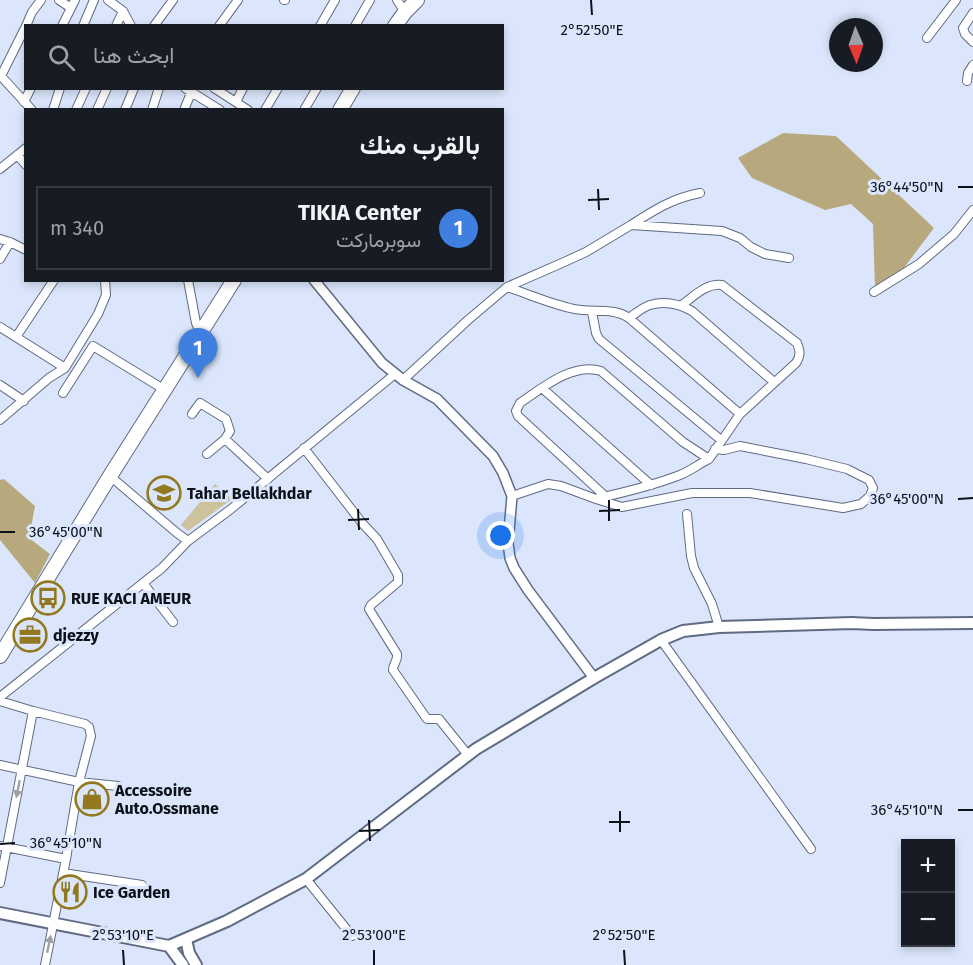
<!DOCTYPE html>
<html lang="ar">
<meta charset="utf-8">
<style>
body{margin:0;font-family:"Fira Sans",Vazirmatn,sans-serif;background:#242831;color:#f1f3f6;direction:rtl}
.controls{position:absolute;right:18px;bottom:18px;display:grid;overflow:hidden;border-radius:0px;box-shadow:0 3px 9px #0003}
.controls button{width:54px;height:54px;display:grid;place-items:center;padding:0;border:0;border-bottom:2px solid #363941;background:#171b24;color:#f1f3f6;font:30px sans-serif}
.compass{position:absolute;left:829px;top:18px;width:54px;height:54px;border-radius:50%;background:#171b24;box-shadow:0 3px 9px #0003;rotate:178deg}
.you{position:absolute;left:501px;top:536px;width:21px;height:21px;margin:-15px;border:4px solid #fff;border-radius:50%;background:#1a73e8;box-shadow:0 0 0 9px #1a73e833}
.badge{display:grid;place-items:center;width:39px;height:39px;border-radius:50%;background:#8c9099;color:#fff;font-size:20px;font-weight:700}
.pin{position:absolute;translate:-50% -50px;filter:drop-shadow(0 2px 3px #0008)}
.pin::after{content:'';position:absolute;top:32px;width:21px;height:18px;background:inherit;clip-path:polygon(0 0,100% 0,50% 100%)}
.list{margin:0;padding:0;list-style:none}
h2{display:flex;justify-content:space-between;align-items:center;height:78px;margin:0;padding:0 24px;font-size:26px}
h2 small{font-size:20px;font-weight:400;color:#9ea1a6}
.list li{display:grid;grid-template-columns:39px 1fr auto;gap:18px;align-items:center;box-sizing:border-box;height:84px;margin:0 12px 12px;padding:0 12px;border:2px solid #363941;border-radius:0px}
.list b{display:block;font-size:22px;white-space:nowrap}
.list p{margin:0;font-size:20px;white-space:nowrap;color:#9ea1a6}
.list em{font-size:20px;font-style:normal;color:#9ea1a6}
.icon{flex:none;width:33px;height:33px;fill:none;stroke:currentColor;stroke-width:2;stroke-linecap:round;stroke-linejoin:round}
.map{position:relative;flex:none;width:973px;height:965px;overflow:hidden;direction:ltr}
.search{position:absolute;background:#171b24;box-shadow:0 3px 9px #0003;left:24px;top:24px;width:480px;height:66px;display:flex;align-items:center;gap:15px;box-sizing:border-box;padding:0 21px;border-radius:0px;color:#9ea1a6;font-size:22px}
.panel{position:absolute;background:#171b24;box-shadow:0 3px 9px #0003;left:24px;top:108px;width:480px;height:174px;border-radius:0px;direction:rtl}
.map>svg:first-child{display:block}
.green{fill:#cdc29e}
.forest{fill:#b7a97d}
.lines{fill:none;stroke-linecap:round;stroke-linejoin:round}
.minor-casing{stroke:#5f6b82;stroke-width:10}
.tertiary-casing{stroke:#5f6b82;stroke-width:12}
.secondary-casing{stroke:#5f6b82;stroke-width:14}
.trunk-casing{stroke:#5f6b82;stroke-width:16}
.minor{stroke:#fff;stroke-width:8}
.tertiary{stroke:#fff;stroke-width:9}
.secondary{stroke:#fff;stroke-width:10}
.trunk{stroke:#fff;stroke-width:14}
.oneway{fill:#9ea0a3}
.ticks{fill:none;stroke:#0c111a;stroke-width:2}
.labels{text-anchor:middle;stroke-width:6;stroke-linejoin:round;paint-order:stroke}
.poi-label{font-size:16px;font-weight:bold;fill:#0c111a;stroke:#dbe6fc;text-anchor:start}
.ticks-label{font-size:15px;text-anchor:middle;fill:#0c111a;stroke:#dbe6fc;stroke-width:6;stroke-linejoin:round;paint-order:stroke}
</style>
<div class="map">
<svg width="973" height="965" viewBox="0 0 973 965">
<rect width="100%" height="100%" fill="#dbe6fc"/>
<path class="green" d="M215 484 232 499 188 531 181 525Z"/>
<path class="forest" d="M783 133 836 136 934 228 900 273 875 290 873 224 851 204 825 210 752 178 738 158Z
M4 479 35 506 29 538 50 554 35 583 0 540V480Z"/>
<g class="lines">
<defs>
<path id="minor" d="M59 0 71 8
M108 0 123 11 131 26
M284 0H285
M397 0 405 12
M973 13 963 28 965 34 973 42
M26 26 32 12 41 0
M62 26 75 0
M83 26 94 0
M116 26 123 11
M154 26 173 0
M219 26 238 0
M320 26 335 0
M355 26 370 0
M927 38 956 0
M0 75 32 110
M1 76 26 26
M967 81 968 73 973 65
M185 88 220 110
M214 88 248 110
M24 102 31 88
M236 102 243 88
M53 110 60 88
M76 110 86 88
M97 110 107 88
M125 110 134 88
M152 110 159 88
M184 110 191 93
M265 110 278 88
M304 110 317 88
M17 155 26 165
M0 169 26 148
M631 225C654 210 673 198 700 193
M0 239 10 242 26 250
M0 259 10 242
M188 280 196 323 200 332
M507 287C528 294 549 303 570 308 591 314 611 306 629 318L740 414
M874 292 919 264 954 234 973 210
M682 305C694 296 706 283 722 285L797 343C800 351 801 355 796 363L740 414 709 459
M592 312 596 333 599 339 721 440
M629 318C635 314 643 307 650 305 664 301 679 304 692 311L774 382
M0 327 65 368
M16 337 54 280
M403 380 468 320 507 287 562 263 586 252 631 225 722 231 740 238 751 247 765 254 789 258
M0 385 24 401
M542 388 651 485
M63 393 93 346 165 390
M192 414 200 403 226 419 230 431 225 439 207 454
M0 420 49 378 65 368 98 314 106 295 105 280
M225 439 268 479
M304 448 362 523 377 539 398 575V582L371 605 369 609 397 654C398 662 393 663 393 670L427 719H439L468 755
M512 496 548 484 561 486 596 499 622 507 692 493H750L843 508 861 504 870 496 873 488 869 480 847 469 806 459 740 446 724 450 715 449
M599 498C626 492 654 485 680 475 690 471 699 464 709 459L683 442 601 371C573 362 542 388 520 403L516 411 518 416 606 497
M687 514 691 556 694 568 712 604 719 627
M188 541 231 509 395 374
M143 583 173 622
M661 640 811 849
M0 697 162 568 188 541 177 533 110 476
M0 701 33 711 85 724 89 727 91 736 79 782 66 859 45 965
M0 765 79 782 118 786
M0 846 66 859
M63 873 142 885
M306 879 352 936
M0 883 33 711"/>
<path id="tertiary" d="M314 280 382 363 403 380 437 399 493 456 503 473 512 496 508 543 510 558 514 568 528 590 594 678"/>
<path id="secondary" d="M0 913 169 946
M186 939 189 953 196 965
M169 946 227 921 306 879 476 749 594 678 661 640 683 631 719 627 852 623 873 624 973 623
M169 946 183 965"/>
<path id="trunk" d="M395 26 405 12 417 0
M340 110 353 88
M0 656 110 476 234 280"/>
</defs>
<use href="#minor" class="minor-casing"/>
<use href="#tertiary" class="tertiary-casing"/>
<use href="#secondary" class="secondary-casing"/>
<use href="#trunk" class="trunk-casing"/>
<use href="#minor" class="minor"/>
<use href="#tertiary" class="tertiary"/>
<use href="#secondary" class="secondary"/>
<use href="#trunk" class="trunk"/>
</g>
<defs><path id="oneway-solid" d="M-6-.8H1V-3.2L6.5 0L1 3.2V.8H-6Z" transform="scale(1.5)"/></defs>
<g class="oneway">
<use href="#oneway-solid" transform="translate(18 789) rotate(101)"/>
<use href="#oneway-solid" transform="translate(49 944) rotate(-78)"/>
</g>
<path class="ticks" d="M591 0 592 15M958 187H973M598 189 599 210M588 200 609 199M958 499 973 498M609 500V521M358 509 359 530M599 511 620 510M348 520 369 519M0 532H15M958 810H973M620 811V832M369 820 370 841M609 822H630M359 831 380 830M0 844 15 843M123 950 124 965M374 950V965M624 950 625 965"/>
<defs>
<symbol id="school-ring" viewBox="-11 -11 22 22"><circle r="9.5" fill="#dbe6fc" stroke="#92791f" stroke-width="1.5"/><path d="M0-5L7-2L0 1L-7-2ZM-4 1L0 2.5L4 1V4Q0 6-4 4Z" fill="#92791f"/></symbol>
<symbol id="bus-ring" viewBox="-11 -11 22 22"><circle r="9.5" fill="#dbe6fc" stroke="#92791f" stroke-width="1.5"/><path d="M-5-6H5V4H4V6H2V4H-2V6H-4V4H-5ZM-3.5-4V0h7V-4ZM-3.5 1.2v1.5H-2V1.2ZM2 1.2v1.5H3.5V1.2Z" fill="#92791f"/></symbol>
<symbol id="office-ring" viewBox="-11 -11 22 22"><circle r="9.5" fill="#dbe6fc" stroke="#92791f" stroke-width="1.5"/><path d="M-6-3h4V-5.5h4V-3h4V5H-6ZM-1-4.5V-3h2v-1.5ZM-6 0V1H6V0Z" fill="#92791f"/></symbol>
<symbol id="shop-ring" viewBox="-11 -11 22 22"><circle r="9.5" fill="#dbe6fc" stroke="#92791f" stroke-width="1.5"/><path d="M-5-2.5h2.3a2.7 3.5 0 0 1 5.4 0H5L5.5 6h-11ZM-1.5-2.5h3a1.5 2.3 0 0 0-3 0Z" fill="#92791f"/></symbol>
<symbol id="restaurant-ring" viewBox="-11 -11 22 22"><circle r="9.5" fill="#dbe6fc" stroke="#92791f" stroke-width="1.5"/><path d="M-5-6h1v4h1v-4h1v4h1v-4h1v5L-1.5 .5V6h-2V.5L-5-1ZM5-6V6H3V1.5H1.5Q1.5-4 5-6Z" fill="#92791f"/></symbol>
</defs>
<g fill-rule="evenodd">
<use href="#school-ring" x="145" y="474" width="38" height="38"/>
<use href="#bus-ring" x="29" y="579" width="38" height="38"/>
<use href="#office-ring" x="11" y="616" width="38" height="38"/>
<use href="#shop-ring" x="73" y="780" width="38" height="38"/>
<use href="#restaurant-ring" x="51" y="873" width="38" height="38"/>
</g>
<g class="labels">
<g class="poi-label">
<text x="187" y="499">Tahar Bellakhdar</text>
<text x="71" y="604">RUE KACI AMEUR</text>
<text x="53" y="641">djezzy</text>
<text x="115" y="796">Accessoire<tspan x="115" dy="18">Auto.Ossmane</tspan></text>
<text x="93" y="898">Ice Garden</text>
</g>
</g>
<g class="ticks-label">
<text x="592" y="35">2°52'50"E</text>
<text x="907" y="192">36°44'50"N</text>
<text x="907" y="504">36°45'00"N</text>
<text x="66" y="537">36°45'00"N</text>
<text x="907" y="815">36°45'10"N</text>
<text x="66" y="848">36°45'10"N</text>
<text x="123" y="940">2°53'10"E</text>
<text x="374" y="940">2°53'00"E</text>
<text x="624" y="940">2°52'50"E</text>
</g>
</svg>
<div class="controls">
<button>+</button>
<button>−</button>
</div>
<svg class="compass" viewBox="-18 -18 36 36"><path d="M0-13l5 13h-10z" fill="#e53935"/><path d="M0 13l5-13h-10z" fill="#9ea1a6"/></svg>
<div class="you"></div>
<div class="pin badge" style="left:198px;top:378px;background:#3f7fe0">1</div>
<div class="search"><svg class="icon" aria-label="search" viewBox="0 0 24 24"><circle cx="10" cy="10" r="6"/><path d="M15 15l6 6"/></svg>ابحث هنا</div>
<section class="panel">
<h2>بالقرب منك<small></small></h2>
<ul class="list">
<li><span class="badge" style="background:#3f7fe0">1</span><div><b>TIKIA Center</b><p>سوبرماركت</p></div><em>340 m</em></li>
</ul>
</section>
</div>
